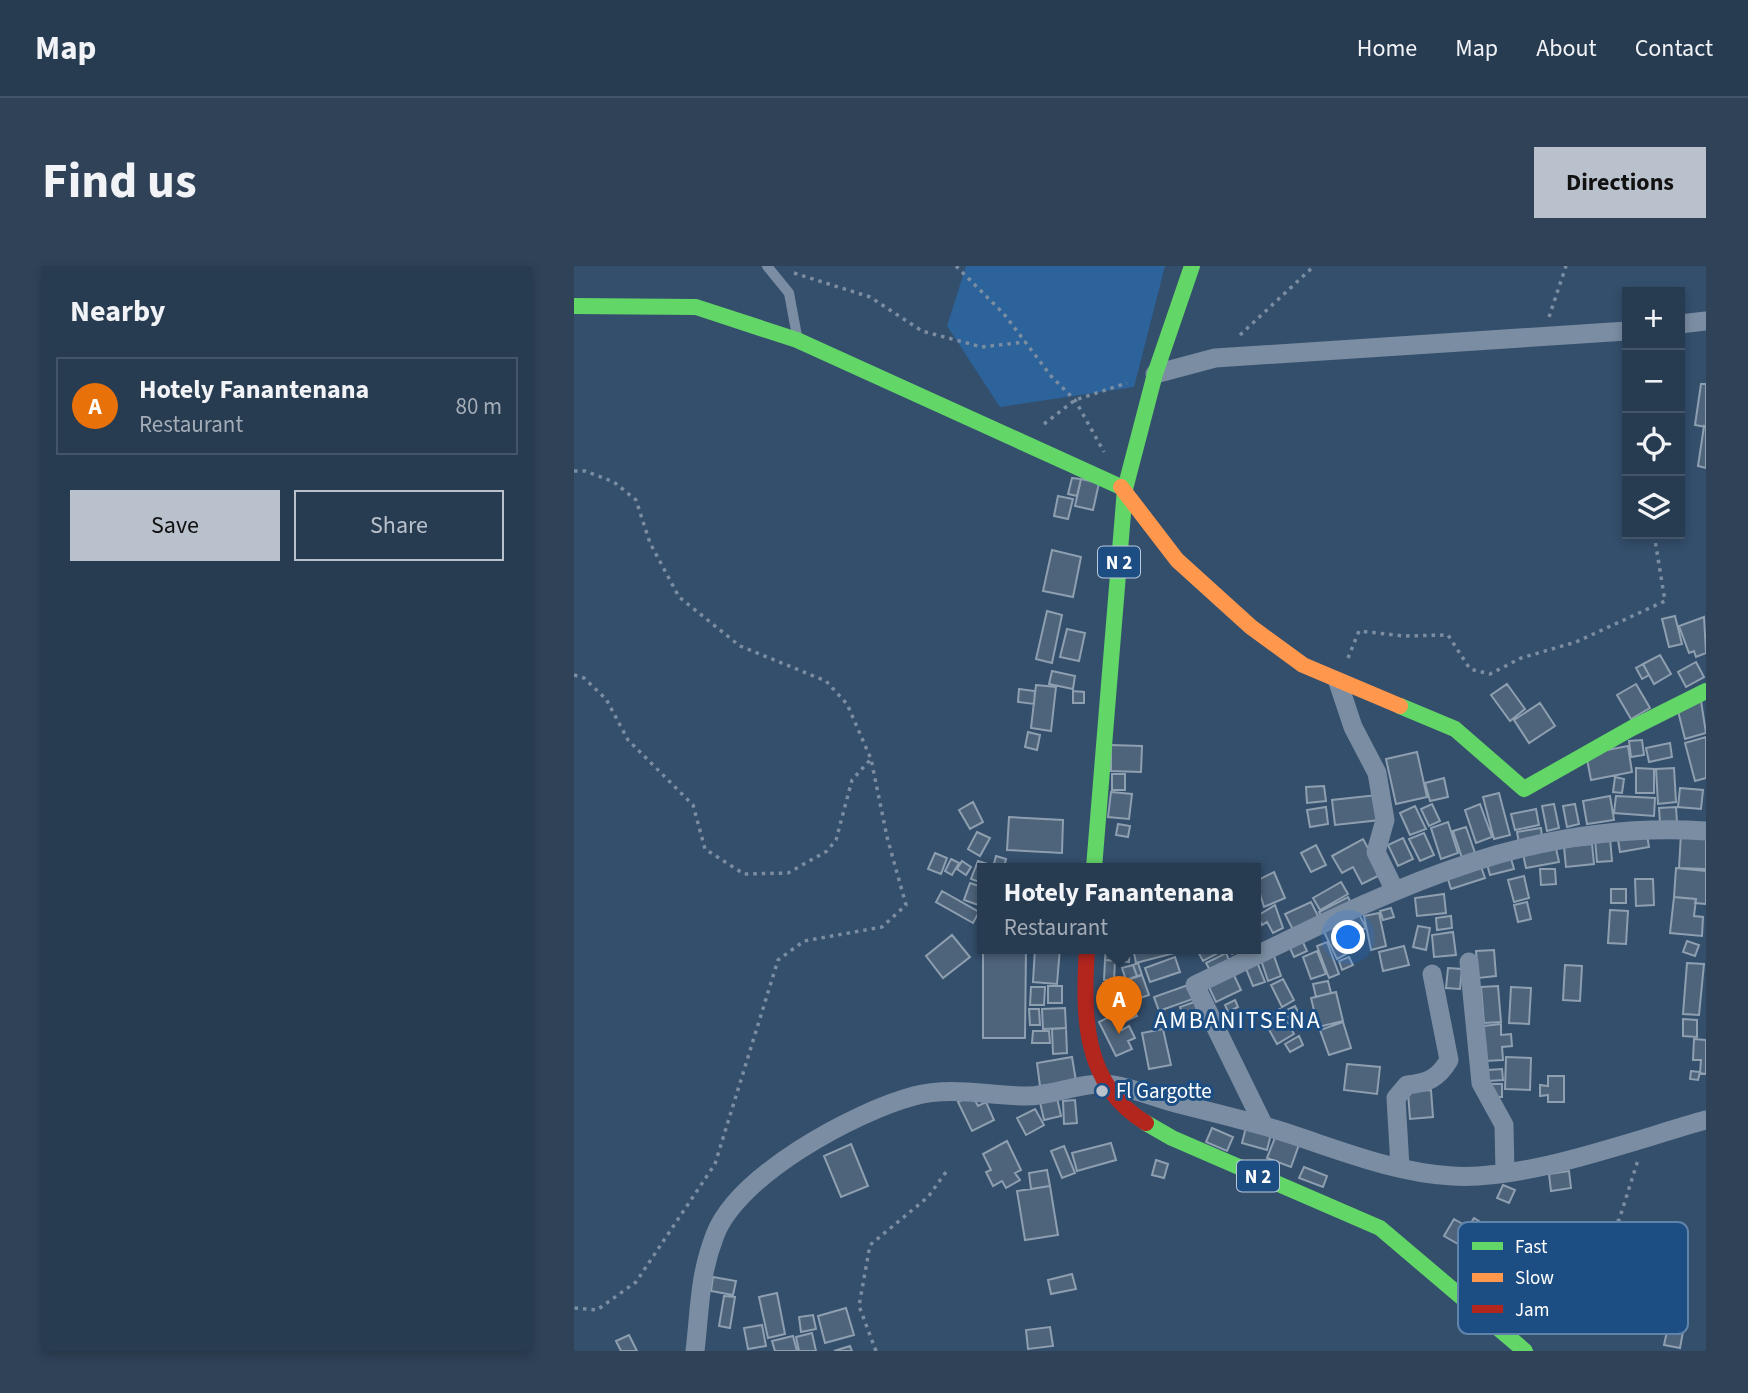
<!DOCTYPE html>
<meta charset="utf-8">
<style>
body{margin:0;font-family:"Source Sans 3",sans-serif;background:#2f4258;color:#f1f3f6}
.controls{position:absolute;right:21px;top:21px;display:grid;overflow:hidden;border-radius:0px;box-shadow:0 4px 10px #0003}
.controls button{width:63px;height:63px;display:grid;place-items:center;padding:0;border:0;border-bottom:2px solid #435568;background:#273b51;color:#f1f3f6;font:35px sans-serif}
.you{position:absolute;left:775px;top:672px;width:24px;height:24px;margin:-18px;border:5px solid #fff;border-radius:50%;background:#1a73e8;box-shadow:0 0 0 10px #1a73e833}
.badge{display:grid;place-items:center;width:46px;height:46px;border-radius:50%;background:#b8c1cc;color:#fff;font-size:23px;font-weight:700}
.pin{position:absolute;translate:-50% -58px;filter:drop-shadow(0 2px 4px #0008)}
.pin::after{content:'';position:absolute;top:37px;width:24px;height:21px;background:inherit;clip-path:polygon(0 0,100% 0,50% 100%)}
.popup{position:absolute;left:403px;top:597px;width:284px;height:91px;box-sizing:border-box;display:grid;place-content:center;border-radius:0px;background:#273b51;filter:drop-shadow(0 2px 5px #0005);font-size:23px;white-space:nowrap;color:#a4adb7}
.popup b{font-size:26px;color:#f1f3f6}
.popup::after{content:'';position:absolute;left:50%;top:100%;margin-left:-14px;border:14px solid transparent;border-top-color:#273b51}
.list{margin:0;padding:0;list-style:none}
h2{display:flex;justify-content:space-between;align-items:center;height:91px;margin:0;padding:0 28px;font-size:30px}
h2 small{font-size:23px;font-weight:400;color:#a4adb7}
.list li{display:grid;grid-template-columns:46px 1fr auto;gap:21px;align-items:center;box-sizing:border-box;height:98px;margin:0 14px 14px;padding:0 14px;border:2px solid #435568;border-radius:0px}
.list b{display:block;font-size:26px;white-space:nowrap}
.list p{margin:0;font-size:23px;white-space:nowrap;color:#a4adb7}
.list em{font-size:23px;font-style:normal;color:#a4adb7}
.actions{display:flex;gap:14px;padding:21px 28px}
.actions a{flex:1;padding:16px 0;border:2px solid #b8c1cc;border-radius:0px;text-align:center;font-size:24px;color:#b8c1cc}
.actions .main{background:#b8c1cc;color:#111}
.icon{flex:none;width:38px;height:38px;fill:none;stroke:currentColor;stroke-width:2;stroke-linecap:round;stroke-linejoin:round}
.map{position:relative;flex:none;width:1132px;height:1085px;overflow:hidden;border-radius:0px}
header{display:flex;align-items:center;gap:42px;box-sizing:border-box;height:98px;padding:0 35px;background:#273b51;border-bottom:2px solid #435568}
header strong{font-size:33px}
nav{display:flex;gap:38px;margin-inline-start:auto;font-size:24px}
.intro{display:flex;align-items:center;justify-content:space-between;box-sizing:border-box;height:168px;padding:0 42px}
h1{margin:0;font-size:49px}
.button{padding:18px 32px;border-radius:0px;background:#b8c1cc;color:#111;font-size:24px;font-weight:700}
main{display:flex;gap:42px;padding:0 42px}
aside{flex:1;background:#273b51;border-radius:0px;box-shadow:0 4px 10px #0003}
.map>svg:first-child{display:block}
.green{fill:#2c639a}
.building{fill:#4e647b;stroke:#8e9fb0;stroke-width:2}
.lines{fill:none;stroke-linecap:round;stroke-linejoin:round}
.path{stroke:#7a8da2;stroke-width:3.5;stroke-dasharray:3.5 5;stroke-linecap:butt}
.lane{stroke:#7a8da2;stroke-width:10}
.street{stroke:#7a8da2;stroke-width:19}
.fast{stroke:#63d668;stroke-width:16}
.slow{stroke:#ff974d;stroke-width:16}
.jam{stroke:#b3261e;stroke-width:16}
.poi-dot{fill:#b8c1cc;stroke:#1c4e84;stroke-width:2.5}
.labels{text-anchor:middle;stroke-width:6;stroke-linejoin:round;paint-order:stroke}
.shield{fill:#1c4e84;stroke:#bbcada;stroke-width:2}
.shield-label{font-size:19px;font-weight:bold;fill:#fff}
.poi-label{font-size:21px;fill:#fff;stroke:#1c4e84;text-anchor:start}
.quarter-label{font-size:24px;letter-spacing:2px;fill:#fff;stroke:#1c4e84}
.key{fill:#1c4e84;stroke:#6083a9;stroke-width:2}
.key-label{font-size:19px;fill:#fff}
</style>
<header>
<strong>Map</strong>
<nav><a>Home</a><a>Map</a><a>About</a><a>Contact</a></nav>
</header>
<div class="intro"><h1>Find us</h1><a class="button">Directions</a></div>
<main>
<aside>
<h2>Nearby<small></small></h2>
<ul class="list">
<li><span class="badge" style="background:#e8710a">A</span><div><b>Hotely Fanantenana</b><p>Restaurant</p></div><em>80 m</em></li>
</ul>
<div class="actions"><a class="main">Save</a><a>Share</a></div>
</aside>
<div class="map">
<svg width="1132" height="1085" viewBox="0 0 1132 1085">
<rect width="100%" height="100%" fill="#344f6c"/>
<path class="green" d="M392 0H591L560 121 426 141 373 60Z"/>
<path class="building" d="M1127 118H1132V161L1121 159Z
M1130 160 1132 161V202L1124 200Z
M498 212 507 213 503 230 494 228Z
M507 213 525 217 519 244 501 240Z
M484 230 499 233 494 253 480 250Z
M478 284 507 291 499 331 469 325Z
M473 345 488 349 478 397 462 393Z
M1101 350 1108 378 1095 381 1088 353Z
M1130 351 1132 387 1122 391 1120 385 1115 387 1105 360Z
M493 363 511 367 505 395 486 391Z
M1086 389 1097 408 1080 418 1069 398Z
M1122 396 1130 411 1112 421 1104 406Z
M1069 398 1075 409 1068 413 1062 402Z
M478 405 501 410 499 423 475 418Z
M933 418 951 443 936 455 917 429Z
M1062 418 1076 442 1057 453 1043 429Z
M462 419 482 421 477 465 457 462Z
M445 423 461 425 460 438 444 436Z
M499 425 510 426V437H499Z
M1127 435 1132 467 1111 473 1103 441Z
M966 437 981 460 955 477 940 454Z
M454 466 466 469 463 484 451 481Z
M1132 471V512L1121 515 1111 477Z
M1068 474 1070 489 1057 491 1055 475Z
M1096 477 1098 491 1075 496 1072 482Z
M537 479 568 480 567 506 537 505Z
M1054 480 1058 506 1017 514 1012 488Z
M843 486 853 531 822 538 812 493Z
M1062 502 1080 503V527H1062Z
M1100 502 1102 536 1084 538 1082 503Z
M538 508H551V524H538Z
M1041 511 1050 513 1048 527 1039 526Z
M870 512 874 531 856 535 851 517Z
M750 520 752 535 733 537 732 521Z
M1106 522 1129 524 1127 543 1104 541Z
M537 526 558 528 555 553 534 551Z
M925 527 936 569 920 573 909 531Z
M803 529 806 554 761 559 758 534Z
M1036 530 1040 554 1013 558 1009 535Z
M1042 530 1081 532 1080 550 1040 547Z
M399 536 409 556 396 563 385 544Z
M858 538 866 555 855 560 847 543Z
M906 538 918 571 902 577 891 544Z
M980 538 985 562 973 565 968 540Z
M1001 538 1005 558 993 561 989 540Z
M841 540 852 563 836 569 826 547Z
M752 541 754 558 736 561 733 544Z
M1102 541 1103 556 1086 557 1085 542Z
M962 543 965 559 941 564 937 548Z
M435 551 489 554 488 587 433 584Z
M874 556 884 587 867 593 857 562Z
M544 558 556 560 554 571 542 569Z
M892 561 901 587 888 592 879 565Z
M967 562 968 572 945 577 943 566Z
M1072 563 1075 581 1046 586 1043 568Z
M403 566 416 572 406 590 394 583Z
M850 567 860 589 846 595 835 573Z
M1107 567 1132 568V603L1105 602Z
M829 572 839 593 824 600 814 579Z
M1036 572 1038 595 1023 596 1021 573Z
M789 573 808 608 788 618 779 601 768 607 758 590Z
M981 578 985 596 952 602 948 583Z
M1018 578 1020 598 992 601 990 581Z
M742 579 752 599 737 606 727 587Z
M361 587 373 592 367 608 354 603Z
M936 589 940 603 916 609 912 595Z
M422 590 432 593 430 602 419 601Z
M377 593 385 597 378 609 371 605Z
M388 595 397 601 392 609 383 603Z
M404 595 417 599 408 602V617L397 613Z
M905 595 911 612 877 623 872 607Z
M1102 602 1132 605V638L1121 637 1122 633 1100 631Z
M966 603H981L982 618 967 619Z
M700 606 711 632 690 641 682 615Z
M950 610 955 632 940 636 934 614Z
M1061 613H1079L1080 639 1062 640Z
M767 616 774 628 746 644 739 632Z
M396 617 408 621 404 639 390 634Z
M1037 623H1052V637H1037Z
M368 625 405 646 399 657 362 636Z
M870 628 872 647 843 650 841 632Z
M774 631 778 639 749 654 745 646Z
M1100 631 1122 633 1120 650 1129 651 1128 670 1096 667Z
M737 636 745 652 719 664 711 648Z
M953 636 957 653 944 656 940 639Z
M701 639 709 662 699 667 693 656 688 659 683 650Z
M817 642 820 651 809 654 806 645Z
M1036 644 1054 645 1052 678 1034 677Z
M784 646 792 662 771 672 763 656Z
M805 647 812 680 797 684 790 650Z
M877 650 878 662 863 664 862 652Z
M760 660 774 687 763 693 750 666Z
M844 660 856 662 852 684 839 681Z
M879 666 882 689 860 691 858 669Z
M378 669 396 691 369 712 352 690Z
M728 674 733 685 720 691 715 680Z
M1113 675 1125 679 1121 690 1109 686Z
M753 676 765 708 755 712 743 680Z
M830 680 835 699 809 705 805 686Z
M409 682H452L451 772H409Z
M461 682H486L483 718 459 716Z
M532 682H556L555 696 531 694Z
M559 682H607L608 685 562 697Z
M627 682H647L648 685 629 695 623 684Z
M655 682H671L658 688Z
M920 684 922 710 904 712 902 685Z
M743 685 752 708 737 713 729 691Z
M652 687 657 699 638 708 632 697Z
M699 687 707 710 694 715 686 691Z
M601 691 606 706 576 716 571 702Z
M775 691 779 699 768 704 765 695Z
M531 694 541 695 540 714H530Z
M683 696 691 716 679 720 671 700Z
M564 697 568 709 563 710 559 699Z
M1113 697 1130 698 1125 749 1109 748Z
M559 699 563 710 552 714 548 702Z
M991 699 1008 700 1006 735 989 734Z
M874 702 888 703 886 723 872 722Z
M657 703 667 724 642 736 632 715Z
M568 709 575 729 552 737 545 717Z
M709 713 720 734 708 741 697 719Z
M754 715 757 727 742 731 739 718Z
M529 717 544 718 543 736 527 735Z
M614 719 619 733 585 745 580 731Z
M474 720H488V737H474Z
M924 720 927 756 910 757 907 721Z
M457 721H471L470 739H456Z
M937 721 957 722 955 758 935 757Z
M762 726 769 755 744 761 737 732Z
M661 734 664 741 654 746 651 739Z
M620 736 624 747 610 752 606 741Z
M558 740 563 750 546 758 541 748Z
M721 740 727 752 718 757 711 745Z
M491 742 492 762 469 763 468 743Z
M455 743H465L466 759H456Z
M706 743 720 768 703 778 689 753Z
M541 748 548 764 555 760 561 772 554 775 558 783 542 790 525 756Z
M1109 753 1123 754V771L1109 770Z
M769 756 777 782 755 789 746 764Z
M927 758V769L937 768 938 780 928 781 929 794 911 795 909 760Z
M492 762 493 787 479 788 478 763Z
M589 763 597 799 575 803 568 767Z
M459 765H475L476 777H458Z
M725 770 729 779 716 786 711 778Z
M1120 773 1132 774V808L1126 807 1127 794H1119Z
M498 791 502 815 466 820 463 797Z
M932 791 957 792 956 824 931 823Z
M773 798 806 801 803 828 770 824Z
M928 803 929 814 914 815V804Z
M1117 805 1126 806 1124 814 1116 813Z
M974 810H990V836H974V829L966 830V819L974 820Z
M916 818H928V831H916Z
M857 824 859 851 836 853 834 826Z
M398 829 404 840 412 836 420 854 398 865 384 836Z
M483 832 487 850 470 854 466 836Z
M501 834 503 857 490 858 489 835Z
M461 843 470 859 452 869 443 852Z
M672 861 697 868 693 884 668 877Z
M638 862 659 871 653 885 632 876Z
M704 864 727 873 717 901 693 892Z
M433 875 447 904 441 907 446 914 432 922 428 915 419 920 412 906 417 904 409 888Z
M537 877 542 894 503 905 498 887Z
M277 878 294 920 267 931 250 890Z
M490 880 501 907 488 912 477 885Z
M582 894 594 898 590 912 578 909Z
M730 901 753 910 749 921 725 912Z
M473 904 476 920 457 923 455 907Z
M995 905 997 922 977 925 975 908Z
M929 919 941 924 935 937 923 932Z
M476 920 484 969 451 974 443 925Z
M900 952 913 960 903 977 889 969Z
M880 953 894 961 884 978 870 970Z
M978 957 1004 958 1002 987 976 985Z
M917 964 929 970 920 989 908 983Z
M907 982 920 989 913 1004 899 997Z
M1037 993 1051 997 1047 1012 1033 1009Z
M498 1008 502 1023 477 1028 474 1014Z
M139 1011 162 1015 159 1029 137 1025Z
M203 1027 211 1068 194 1072 185 1031Z
M150 1030 161 1031 156 1062 145 1060Z
M272 1042 280 1069 251 1077 244 1050Z
M239 1049 242 1063 227 1066 225 1051Z
M1095 1056 1110 1060 1106 1082 1090 1079Z
M188 1059 192 1080 174 1083 170 1062Z
M476 1061 479 1080 454 1083 452 1064Z
M238 1067 242 1085H225L222 1071Z
M55 1069 63 1085H47L42 1075Z
M219 1070 223 1085H201L198 1075Z
M276 1080 278 1085H260Z"/>
<g class="lines">
<path class="path" d="M382 0 430 48 477 110 501 134 530 186
M220 7 296 31 348 65 408 81 451 76
M975 51 992 0
M666 69 740 0
M470 158 501 134 553 117
M0 205H11L40 216 62 234 76 277 105 331 166 380 252 415 273 438 297 493 313 571 332 639 308 661 230 675 204 694 141 898 62 1016 23 1044 0 1042
M774 392 785 365 830 370 874 369 896 403 916 408 947 392 1002 376 1091 335 1080 268
M0 409 10 412 32 433 54 474 119 539 131 583 170 608 214 607 253 585 262 574 278 514 296 494
M957 1055 986 1036 1021 970 1045 954 1064 894
M302 1085 285 1040 296 979 354 931 372 906"/>
<path class="lane" d="M193 0 215 27 223 70"/>
<path class="street" d="M1106 58 1132 55
M581 108 641 92 1053 65
M764 416 779 461 803 507 811 554 802 586 820 623
M895 696 907 817 930 859 931 907
M690 860 621 719C790 639 937 552 1132 565
M826 901 822 832 833 819C853 817 864 813 875 794L858 708
M121 1085C126 1043 125 1010 141 969 164 909 280 846 340 830 377 820 416 830 453 830 478 830 504 817 529 818 551 819 576 830 598 836 628 844 659 851 690 860 752 878 812 906 878 910 951 915 1060 874 1132 854"/>
<path class="fast" d="M0 40 122 41 223 74 547 221
M826 440 881 463 950 523 1058 462 1132 425
M520 602 551 223 581 108 618 0
M572 857 598 872 806 962 951 1085"/>
<path class="slow" d="M547 221 603 294 677 361 729 399 826 440"/>
<path class="jam" d="M513 682C509 749 508 818 572 857"/>
</g>
<circle class="poi-dot" cx="528" cy="825" r="7"/>
<g class="labels">
<g class="shield">
<rect x="524" y="280.5" width="42" height="31" rx="5"/>
<rect x="663" y="894.5" width="42" height="31" rx="5"/>
</g>
<g class="shield-label">
<text x="545" y="303">N 2</text>
<text x="684" y="917">N 2</text>
</g>
<g class="poi-label">
<text x="542" y="832">Fl Gargotte</text>
</g>
<g class="quarter-label">
<text x="664" y="762">AMBANITSENA</text>
</g>
</g>
<rect x="884" y="956" width="230" height="112" rx="10" class="key"/>
<rect x="898" y="976" width="31" height="8" fill="#63d668"/>
<rect x="898" y="1007" width="31" height="9" fill="#ff974d"/>
<rect x="898" y="1039" width="31" height="8" fill="#b3261e"/>
<g class="key-label">
<text x="941" y="987">Fast</text>
<text x="941" y="1018">Slow</text>
<text x="941" y="1050">Jam</text>
</g>
</svg>
<div class="controls">
<button>+</button>
<button>−</button>
<button><svg class="icon" aria-label="locate" viewBox="0 0 24 24"><circle cx="12" cy="12" r="6"/><path d="M12 2v4M12 18v4M2 12h4M18 12h4"/></svg></button>
<button><svg class="icon" aria-label="layers" viewBox="0 0 24 24"><path d="M12 4l9 5-9 5-9-5zM3 14l9 5 9-5"/></svg></button>
</div>
<div class="you"></div>
<div class="pin badge" style="left:545px;top:768px;background:#e8710a">A</div>
<div class="popup"><b>Hotely Fanantenana</b>Restaurant</div>
</div>
</main>
